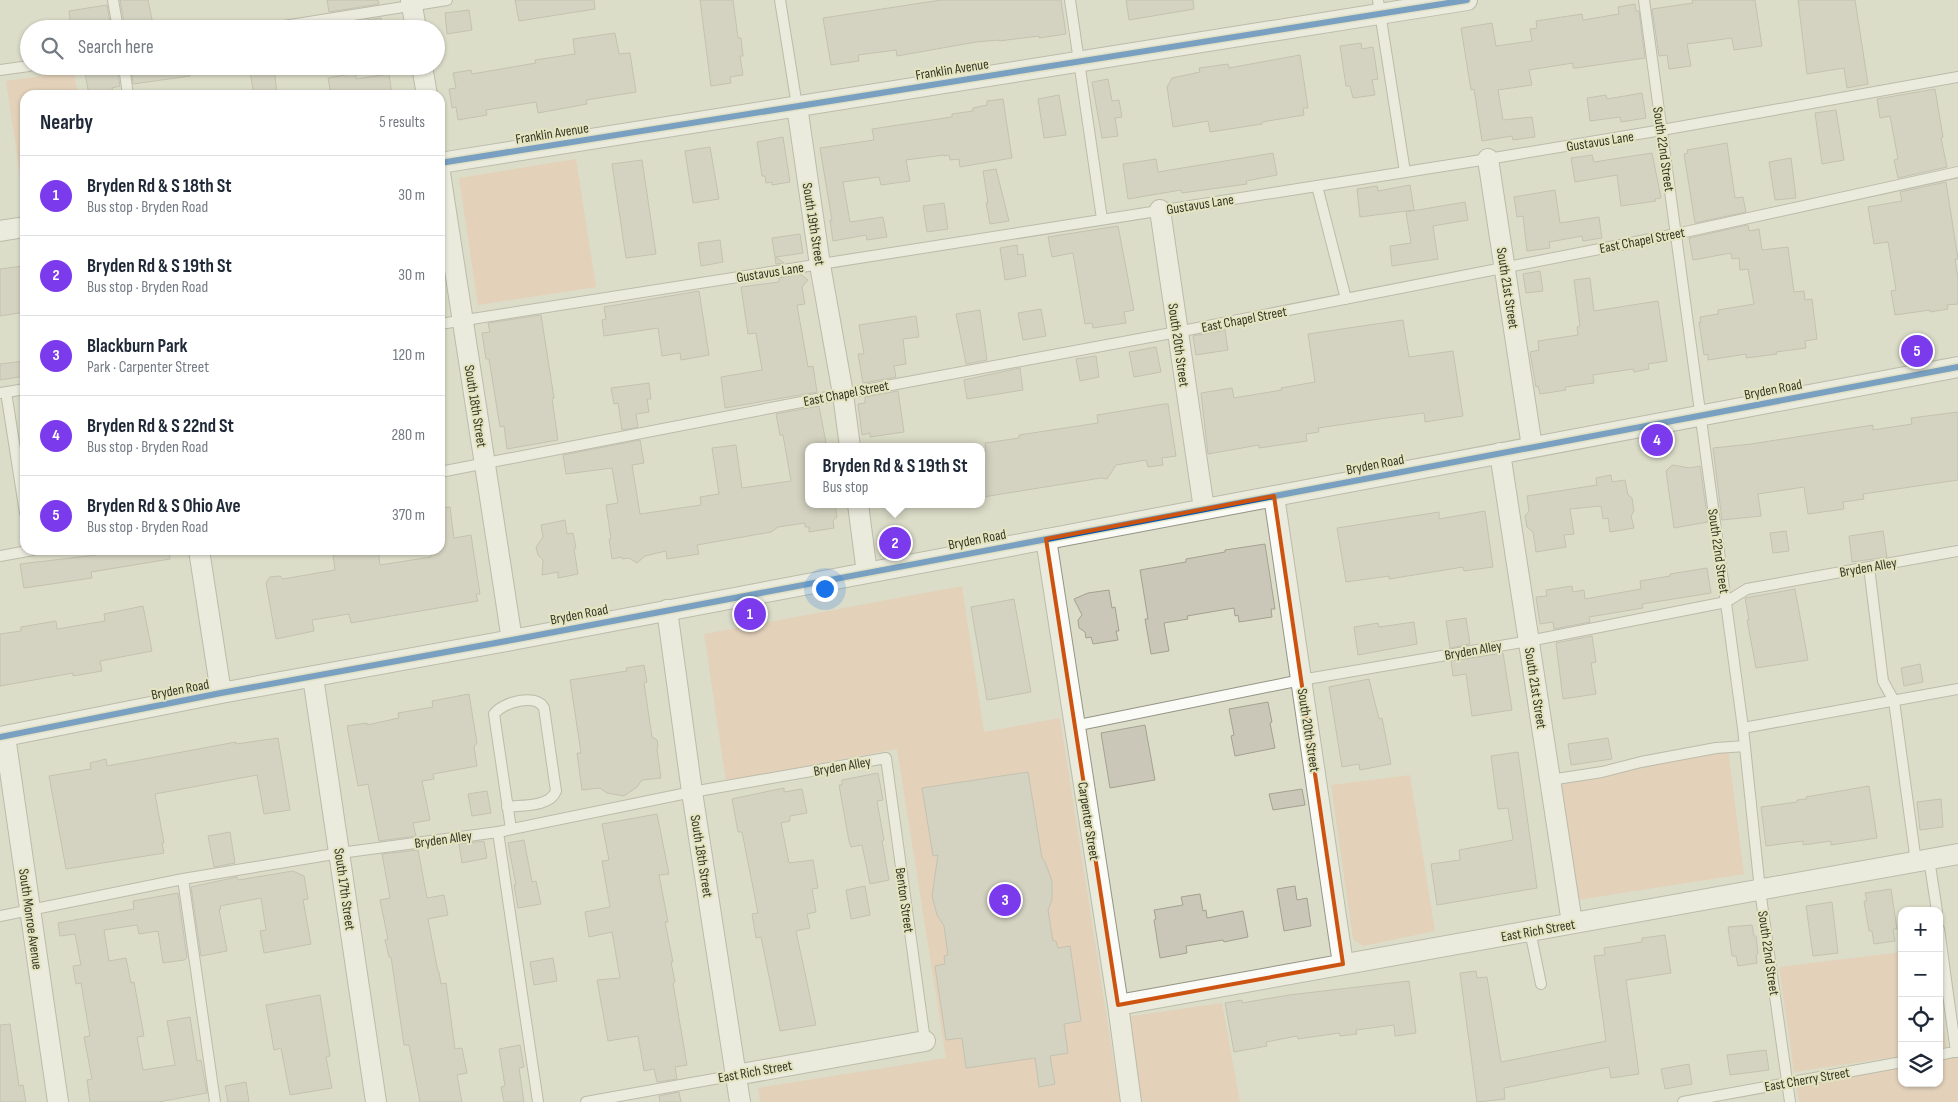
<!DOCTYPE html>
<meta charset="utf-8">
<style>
body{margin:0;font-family:"Sofia Sans Condensed",sans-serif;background:#f6f6f7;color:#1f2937}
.controls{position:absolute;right:15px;bottom:15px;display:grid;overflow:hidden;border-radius:10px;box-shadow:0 1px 4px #0004}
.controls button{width:45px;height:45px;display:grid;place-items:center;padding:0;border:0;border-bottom:1px solid #e0e1e3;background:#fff;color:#1f2937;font:25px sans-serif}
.you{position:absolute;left:824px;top:588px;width:18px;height:18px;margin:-12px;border:4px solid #fff;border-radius:50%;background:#1a73e8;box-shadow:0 0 0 8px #1a73e833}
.badge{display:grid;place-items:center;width:32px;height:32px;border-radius:50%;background:#7c3aed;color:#fff;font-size:16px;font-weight:700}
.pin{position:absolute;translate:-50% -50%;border:2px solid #fff;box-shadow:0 1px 5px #0006}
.popup{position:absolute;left:805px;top:443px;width:180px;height:65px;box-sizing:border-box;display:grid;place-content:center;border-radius:10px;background:#fff;filter:drop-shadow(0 1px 4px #0005);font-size:16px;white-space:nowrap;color:#747a83}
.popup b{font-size:19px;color:#1f2937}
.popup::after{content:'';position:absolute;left:50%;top:100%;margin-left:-10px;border:10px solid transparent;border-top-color:#fff}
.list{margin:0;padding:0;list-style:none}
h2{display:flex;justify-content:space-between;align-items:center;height:65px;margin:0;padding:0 20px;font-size:21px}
h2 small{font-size:16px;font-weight:400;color:#747a83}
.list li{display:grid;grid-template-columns:32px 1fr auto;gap:15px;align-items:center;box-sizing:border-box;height:80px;padding:0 20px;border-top:1px solid #e0e1e3}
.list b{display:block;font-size:19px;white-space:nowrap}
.list p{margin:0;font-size:16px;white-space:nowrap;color:#747a83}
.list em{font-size:16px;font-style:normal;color:#747a83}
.icon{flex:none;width:28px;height:28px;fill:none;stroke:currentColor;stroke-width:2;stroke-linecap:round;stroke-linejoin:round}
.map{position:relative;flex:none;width:1958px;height:1102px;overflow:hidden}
.search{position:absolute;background:#fff;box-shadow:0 1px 4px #0004;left:20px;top:20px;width:425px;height:55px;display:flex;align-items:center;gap:12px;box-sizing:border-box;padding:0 18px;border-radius:28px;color:#747a83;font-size:19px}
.panel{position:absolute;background:#fff;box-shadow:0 1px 4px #0004;left:20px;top:90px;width:425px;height:465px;border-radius:15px}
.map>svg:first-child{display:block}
.green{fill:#eac3a9}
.building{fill:#cbc7b8;stroke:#a4a192}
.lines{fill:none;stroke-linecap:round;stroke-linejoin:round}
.lane-casing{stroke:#949485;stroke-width:12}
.street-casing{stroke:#949485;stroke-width:22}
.lane{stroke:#fafaf7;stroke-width:10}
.street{stroke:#fafaf7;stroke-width:20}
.cycleway-casing{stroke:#e4e5c0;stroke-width:9}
.cycleway{stroke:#0057b8;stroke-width:6}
.marked{fill:none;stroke:#cd5410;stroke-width:4;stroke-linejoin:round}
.labels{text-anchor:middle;stroke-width:4;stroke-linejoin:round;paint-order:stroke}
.street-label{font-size:14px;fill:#353627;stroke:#e4e5c0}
</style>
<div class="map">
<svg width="1958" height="1102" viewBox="0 0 1958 1102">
<rect width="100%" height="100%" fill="#dcddc8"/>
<path class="green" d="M74 71 78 95H25L24 202 6 81Z
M576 159 596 287 478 305 459 178Z
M962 586 984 732 1060 718 1120 1102H760L758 1088 946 1058 897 749 726 781 704 634Z
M1728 749 1744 874 1578 900 1560 779Z
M1410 775 1435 931 1363 946 1353 939 1331 785Z
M1902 952V1056L1794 1072 1779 967Z
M1939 997 1947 1049 1939 1050Z
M1222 1003 1240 1102H1141L1126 1017Z
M1958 1056V1102H1799L1796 1084 1902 1066V1083H1939V1059Z"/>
<path class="building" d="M120 0H148L154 29H125Z
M327 0H378L379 4 329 12Z
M515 0H594L595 9 519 21Z
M700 0H733L738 38H741L743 56H740L743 75 730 77 731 83 711 86Z
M941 0H1061L1066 34 1039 38V36L999 41V40L976 42 897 56 896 50 858 55 859 61 831 65 823 18Z
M1126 0H1193L1194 9 1129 20Z
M1692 0H1755L1762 46 1734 50 1732 38 1687 44 1691 66 1669 69 1667 55 1659 56 1652 9 1693 3Z
M1798 0H1855L1868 84 1847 88 1844 68 1807 74Z
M1635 4 1636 11H1639L1645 58 1576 68H1573V63L1529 70 1532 85 1498 90 1503 120 1532 117 1535 137 1513 140 1512 136 1482 141 1474 89 1471 90 1461 28 1492 23 1496 46 1532 41 1530 29 1537 28 1536 21 1582 14 1583 20 1619 14 1618 7Z
M107 5 111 29H71L69 11Z
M469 10 472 30 447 34 445 13Z
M381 18 382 29H332L331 25Z
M615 33 619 54 630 53 636 92 586 100 587 104 538 113 536 102 486 110 487 115 458 120 456 107 452 108 449 89 456 88 453 73 471 70 472 74 536 63 535 60 575 54 573 39Z
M1361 43 1362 49 1373 47 1378 79 1372 80 1375 95 1353 98 1350 86H1346L1340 46Z
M1300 55 1308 108H1303L1304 115 1262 122V124L1210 132 1208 121 1173 127 1167 87 1172 78 1200 72 1199 68 1228 64 1229 68Z
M131 66H189L190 76 133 84Z
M249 66H274L277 95H254Z
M117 68 120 86 112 88 113 95H89L85 73Z
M356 73V79L389 74 392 95H331L328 78Z
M1108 79 1112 101 1119 100 1122 117 1115 118 1118 136 1102 138 1092 82Z
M1935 89 1943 137 1941 138 1947 167 1898 178 1894 160 1898 159 1890 116 1880 118 1877 99Z
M1642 93 1646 118 1621 122 1620 117 1590 121 1587 98 1606 95 1607 99Z
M1059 95 1066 135 1044 138 1038 99Z
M1003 99 1012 158 960 167 959 159 950 160 949 155 944 156V155L906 160 910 181 881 185 879 177 843 182 850 222 883 217 887 237 867 240 866 235 833 241 830 220H832L820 148 874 140 872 129 952 117V114L973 111V108L987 105V101Z
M1836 110 1844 160 1822 164 1815 113Z
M783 137 790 182 772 185V182L766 183 765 176H762L757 142Z
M1727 143 1735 198 1743 197 1746 212 1695 223 1684 154 1688 153 1687 150Z
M710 147 719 199 693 203 685 151Z
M1273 153 1277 175 1246 181 1247 184 1182 193 1181 190 1128 199 1123 164 1156 159 1158 172Z
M1652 153 1661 198 1655 199 1656 201 1621 206 1617 175 1575 182 1571 158 1592 155 1594 162Z
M1791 158 1796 198 1775 200 1769 162Z
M642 160 656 254 626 258 612 164Z
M996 169 1009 221 990 224 986 203H988L983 171Z
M1946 182 1958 259H1955L1958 279V304L1947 305 1948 309 1930 312V310L1895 315 1891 291 1896 290 1888 242 1874 244 1868 207 1902 201 1900 192Z
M1410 185 1414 210 1360 217 1357 189 1377 186 1378 191Z
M1555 190 1560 223 1599 217 1602 238 1583 241 1582 236 1549 242 1550 248 1527 251 1523 216 1517 217 1514 197Z
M1465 202 1468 220 1433 226 1438 259 1392 266 1390 246 1411 243 1406 212Z
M944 203 948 229 927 232 923 206Z
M1748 225 1749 231 1759 229 1762 250 1788 247 1794 292 1804 291 1805 300 1812 299 1817 339 1805 341 1806 348 1776 352 1777 354 1746 358V354L1708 360V354L1704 355 1699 322H1701L1700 317 1718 314V310L1754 304 1748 269 1740 270 1739 258 1732 259 1731 253 1693 260 1689 238Z
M1118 226 1134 310 1124 312 1126 323 1093 328 1092 323 1085 324 1073 253 1052 257 1048 237Z
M800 234 803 253 776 257 784 263 776 264 772 238Z
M720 240 723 262 701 266 698 243Z
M1017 245 1018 255 1023 254 1026 276 1005 280 1000 248Z
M23 266 25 281V312L0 316V269Z
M1540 271 1543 291 1526 293 1523 274Z
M800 274 808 280 802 287 805 304 797 305 808 367 813 366 817 392 725 408 721 377 762 370 756 333 748 334 741 287 779 282V278Z
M1590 278 1594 311 1658 301 1667 361 1648 364 1649 369 1634 372 1633 369 1593 375 1594 383 1565 387 1566 390 1540 394 1538 386 1536 387 1530 352 1539 350 1538 341 1578 335 1577 327 1580 326 1574 280Z
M699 291 709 355 681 360 680 353 662 356 658 328 604 336 602 320 606 319 604 307Z
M1041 309 1046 336 1023 340 1018 313Z
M980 310 987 360 966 364 956 314Z
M541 315 554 398 552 399 558 440 507 449 504 426 500 427 489 359H486L482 333 490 332 488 323Z
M916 316 919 337 903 339 906 364 894 366 896 377 863 383 858 354H864L859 325Z
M1403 320 1409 357 1453 351 1463 416 1425 422 1424 413 1379 419 1318 428 1319 432 1306 434 1307 441 1259 448V445L1208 454 1201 393 1232 388 1234 398 1282 390 1281 388 1315 382 1308 334Z
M1225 330 1228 350 1196 355 1193 336Z
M1156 347 1161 372 1134 377 1129 352Z
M1096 356 1099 377 1080 381 1076 359Z
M25 361V376L0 380V364Z
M1020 368 1023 390 967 399 964 380Z
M649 383 651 399H647L649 412 636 414 638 427 622 430 618 403 614 404 611 388Z
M898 391 904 432 870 437V433L862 435 858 404 865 403V397Z
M1164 404H1168L1176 456 1162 458 1163 465 1148 467 1146 460 1116 465 1107 479 1101 478 983 497 981 452H986L985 443 1019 438V435L1098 423 1097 415Z
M819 406 826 443 809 447V504H835L837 517 833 521 834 528 809 532V527H805V523L778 527 771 532 697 545 699 554 667 559 666 551 645 556 637 563 629 558 622 559V557L612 559 609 539H611L606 505 618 503 612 468 566 474 563 455 640 440 644 463 632 465 640 514 701 505 700 497 719 494 712 448 736 445 742 488 791 481 783 435H780L776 414Z
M1958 412V480L1863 494 1864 499 1843 502 1844 509 1808 514 1804 487 1758 494 1761 516 1722 520 1713 448 1751 444 1873 425V430L1912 424 1911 418Z
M1672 465 1690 468 1700 466 1708 522 1674 528 1666 471Z
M1611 475 1612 482 1625 480 1628 495 1632 498 1634 511 1631 516 1634 528 1610 532 1608 518 1603 519 1601 506 1570 509 1574 534 1564 535 1566 547 1536 552 1533 532 1527 527 1525 516 1529 511 1527 496 1597 485 1596 478Z
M450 507 454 538 471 535 480 594H476L478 601 351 623 349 614 312 620 314 631 276 639 266 583 270 577 280 576 283 579 335 570 333 555 365 550H378L380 565 431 557 430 550H440V508Z
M1485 511 1493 567 1464 571 1463 567 1389 579V576L1346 582 1337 528 1439 512V519Z
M565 520 567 534 573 533 576 548 574 549 578 574 558 578V572L542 575 543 560 538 555 536 547 543 537 541 525Z
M1786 531 1789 551 1773 553 1770 533Z
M1883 531 1887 557 1852 562 1849 536Z
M1265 544 1275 609H1271L1272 617 1239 622 1238 615 1235 616 1234 608 1187 616 1188 619 1164 623 1169 651 1151 654 1145 619H1148L1140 570 1186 562V559L1225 552V550Z
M97 550H169L170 559 91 572 92 578 24 588 20 564 97 555Z
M1707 568 1711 593 1642 604 1643 608 1589 617 1590 622 1554 629 1553 622 1540 624 1536 597 1547 596 1546 590 1572 586 1573 592 1584 590 1585 599 1641 589 1640 581 1670 576V574Z
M1795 589 1808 660 1756 668 1747 620H1749L1745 598Z
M1109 590 1112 608 1115 607 1119 631H1116L1118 640 1093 644 1091 637 1086 638 1085 632 1079 628 1078 620 1082 615 1074 599 1088 593Z
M1014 599 1031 692 987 700 971 607Z
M143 606 152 651 100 661 102 671 73 676V673L0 686V634L21 631V627L56 621 57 629 105 621 104 614Z
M1466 618 1470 644 1450 648 1446 621Z
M1414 622 1417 644 1358 655 1354 627 1378 623 1379 627Z
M1592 636 1596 662 1591 663 1596 694 1563 699 1556 643Z
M1503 653 1512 710 1472 716 1466 674 1453 676 1451 661Z
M1920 664 1923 682 1904 686 1901 668Z
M644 665 647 682 644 683 652 737 657 740 658 746 657 749 661 778 642 780 637 787 624 796 607 793 600 788 582 790 577 753H581L570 680 627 671 626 668Z
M1369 679 1379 719 1382 718 1391 764 1360 770 1359 764 1342 767 1329 687Z
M469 694 477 743 474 747 477 766 433 774 434 779 422 781 430 820 413 823 416 836 379 841 368 784 358 786 347 726 367 723V725L399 718 398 713 433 707 432 701Z
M1268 702 1272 722 1270 723 1275 748 1235 756 1231 736 1234 735 1229 709Z
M1145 725 1155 780 1110 788 1101 733Z
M278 738 290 810 264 814 257 775 155 794 164 843H162L164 853 66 869 49 776 91 769 90 763 106 759 107 766 236 742V744Z
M1608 738 1612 759 1571 765 1568 744Z
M1518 752 1537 888 1437 905 1431 864 1460 860 1459 850 1513 840 1508 808 1498 809 1491 756Z
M1028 772 1042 858 1045 862 1052 881V900L1048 910 1053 941H1056L1058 948 1070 946 1081 1021 1064 1024 1068 1053 1050 1056 1055 1084 1039 1087 1035 1058 966 1068 962 1038 946 1040 935 966 945 964 944 956 948 955 944 926 937 915 932 896 938 855 933 856 922 788Z
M878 773 883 800 877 801 884 840 882 841 889 880 870 884 862 845 851 847 849 841 839 785H842V780Z
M1869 786 1877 838 1831 845V841L1803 845V841L1766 846 1761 807 1797 802V800L1807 799 1806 797Z
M784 788V792L802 789 807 813 790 816V821L781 823 789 863 813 860 818 888 812 889 816 912 807 914 810 928 796 931 816 1025 780 1031 761 937 756 938 752 914 758 913 742 832H738L732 799Z
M1302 789 1305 805 1273 810 1269 794Z
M487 791 491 813 472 816 468 794Z
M1941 799 1943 827 1920 830 1917 802Z
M657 814 669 874 659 875 668 922H665L673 962H671L675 982 673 983 687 1065 675 1067 677 1079 657 1082 654 1069 644 1071 638 1036 608 1041 597 980 620 978 612 932 589 937 585 912 610 907 602 861 609 860 602 824Z
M230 832 235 863 214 867 208 836Z
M524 840 532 882 536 881 541 904 518 908 514 885H516L508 843Z
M484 841 487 858 462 863 459 844Z
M418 850 427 898 444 895 448 915 428 919 438 972H439L441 984 446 983 455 1049 462 1048 467 1073 457 1075 462 1102H420L409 1045H404L391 957H389L385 940 388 939 380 900 390 898 382 854Z
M293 871 304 876 308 899 303 900 311 944 264 953 260 931 266 930 261 898 220 906 221 909H219L227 951 201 956 191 887 237 877 238 880Z
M865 886 870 915 851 919 846 890Z
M1295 886 1297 900 1307 898 1311 926 1284 931 1277 889Z
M1891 889 1897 929H1893L1895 941 1874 944 1872 931H1869L1864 901H1867L1865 893Z
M178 893 187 958 184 960 163 963 158 931 139 934 137 925 104 930 109 961 126 958 131 983 134 982 144 1036 137 1037 143 1070 175 1065 167 1021 190 1017 197 1061 201 1060 207 1093 158 1102H90L87 1080 92 1079 84 1037 90 1036 81 983 76 984 73 966 81 965 75 934 60 936 58 923 134 909 133 901Z
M1200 894 1203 911 1206 910 1207 918 1243 911 1248 937 1224 942 1223 940 1186 946 1187 953 1160 958 1154 920 1156 919 1154 910 1183 905 1181 897Z
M1832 902 1838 953 1813 956 1806 906Z
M1752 925 1754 936H1756L1758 954 1756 955 1757 963 1738 966 1736 956H1732L1728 927Z
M1665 935 1671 973 1626 980 1639 1074 1611 1078 1609 1067 1504 1088 1505 1099 1477 1102 1460 973 1476 971 1477 978 1487 977 1501 1062 1606 1041 1594 956 1605 955 1604 948 1642 942V938Z
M553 958 557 981 534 985 530 962Z
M1409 981 1416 1033 1395 1036 1394 1025 1356 1030 1357 1034 1340 1036 1339 1033 1298 1039 1297 1036 1266 1042 1267 1046 1234 1052 1225 1003 1242 1000V1003L1289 995Z
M320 995 330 1056 326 1057 332 1088 290 1095 281 1048 274 1050 266 1005Z
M10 1024 19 1086 23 1085 26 1102H0V1025Z
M520 1045 524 1067 519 1068 524 1102H504L501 1087 505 1086 499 1049Z
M1766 1050 1769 1070 1730 1075 1727 1055Z
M1689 1064 1692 1084 1665 1089 1661 1069Z
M246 1082 249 1102H228L225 1086Z
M679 1092 681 1102H660L659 1096Z"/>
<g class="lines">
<defs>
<path id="lane" d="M113 0 118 29
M780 0 797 106
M1070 0 1102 219
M1378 0 1405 172
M1644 0 1743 728 1760 890 1790 1102
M265 29 447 0
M124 66 128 95
M0 70 29 66
M1317 186 1346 299
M440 324 1488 159 1662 130 1958 77
M6 392 25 513
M1 393 25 389
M440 472 843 394 1177 332 1676 234 1958 172
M0 556 33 550
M1869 567 1883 681 1894 701 1916 862
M1074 726 1301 680 1529 641 1726 602 1747 589 1958 551
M1743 728 1958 689
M1550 780 1602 772 1641 762 1716 748 1745 746
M507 807C522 805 550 807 556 791L544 708C536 693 503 702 494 714L511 829
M498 832 538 1102
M1929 859 1937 911
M183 879 215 1102
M0 916 183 879 340 853 498 832 692 792 886 758 925 1041
M1939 929 1956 1052
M1530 931 1541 984
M1939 1055 1958 1051
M586 1102 736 1075
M1683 1102 1902 1062"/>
<path id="street" d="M411 0 416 29
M422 66 427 95
M797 106 820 265 843 394 850 447
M1488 159 1532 447
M440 163 1467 0
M440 173 512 640
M1160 210 1204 509
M0 231 25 227
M1500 453 1572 923
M1274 496 1343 964
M858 504 867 573
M1046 539 1118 1005 1131 1102
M199 550 221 693
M667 610 692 792 740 1102
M313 677 376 1102
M5 736 58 1102
M0 737 221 693 512 640 1958 367
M1118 1005 1958 854
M736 1075 925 1041"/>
</defs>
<use href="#lane" class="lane-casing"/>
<use href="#street" class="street-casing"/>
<use href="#lane" class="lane"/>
<use href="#street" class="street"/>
<defs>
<path id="cycleway" d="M440 163 1467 0
M0 737 221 693 512 640 1958 367"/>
</defs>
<use href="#cycleway" class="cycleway-casing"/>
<use href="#cycleway" class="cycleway"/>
</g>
<path d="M0 0H1958V1102H0ZM1274 496 1343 964 1118 1005 1046 539Z" fill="#dcddc8" fill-opacity=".55" fill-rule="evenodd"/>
<path class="marked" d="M1274 496 1343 964 1118 1005 1046 539Z"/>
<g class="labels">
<g class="street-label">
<text transform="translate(952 69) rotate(-9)" y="5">Franklin Avenue</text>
<text transform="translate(552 133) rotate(-9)" y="5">Franklin Avenue</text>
<text transform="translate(1600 141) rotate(-9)" y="5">Gustavus Lane</text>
<text transform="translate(1664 149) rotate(82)" y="5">South 22nd Street</text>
<text transform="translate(1200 204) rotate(-9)" y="5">Gustavus Lane</text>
<text transform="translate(814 224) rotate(81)" y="5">South 19th Street</text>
<text transform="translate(1642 240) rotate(-11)" y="5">East Chapel Street</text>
<text transform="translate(770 272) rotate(-9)" y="5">Gustavus Lane</text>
<text transform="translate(1508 288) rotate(81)" y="5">South 21st Street</text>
<text transform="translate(1244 319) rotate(-11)" y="5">East Chapel Street</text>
<text transform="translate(1179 345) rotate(82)" y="5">South 20th Street</text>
<text transform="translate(1773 389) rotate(-11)" y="5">Bryden Road</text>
<text transform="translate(846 393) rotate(-11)" y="5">East Chapel Street</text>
<text transform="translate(476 406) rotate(81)" y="5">South 18th Street</text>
<text transform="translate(1375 464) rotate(-11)" y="5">Bryden Road</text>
<text transform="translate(977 539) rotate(-11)" y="5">Bryden Road</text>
<text transform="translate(1719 551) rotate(82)" y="5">South 22nd Street</text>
<text transform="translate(1868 567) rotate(-10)" y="5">Bryden Alley</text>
<text transform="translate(579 614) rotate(-11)" y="5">Bryden Road</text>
<text transform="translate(1473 650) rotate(-10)" y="5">Bryden Alley</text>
<text transform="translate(1536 688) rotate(81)" y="5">South 21st Street</text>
<text transform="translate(180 689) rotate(-11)" y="5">Bryden Road</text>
<text transform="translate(1309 730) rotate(81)" y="5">South 20th Street</text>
<text transform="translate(842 766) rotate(-10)" y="5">Bryden Alley</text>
<text transform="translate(1089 821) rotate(81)" y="5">Carpenter Street</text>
<text transform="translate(443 839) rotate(-8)" y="5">Bryden Alley</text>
<text transform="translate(702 856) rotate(81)" y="5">South 18th Street</text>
<text transform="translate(345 889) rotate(82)" y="5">South 17th Street</text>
<text transform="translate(905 900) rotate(82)" y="5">Benton Street</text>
<text transform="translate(31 919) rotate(82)" y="5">South Monroe Avenue</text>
<text transform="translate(1538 930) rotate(-10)" y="5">East Rich Street</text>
<text transform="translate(1769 953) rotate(82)" y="5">South 22nd Street</text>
<text transform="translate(755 1071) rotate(-10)" y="5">East Rich Street</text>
<text transform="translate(1807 1079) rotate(-10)" y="5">East Cherry Street</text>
</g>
</g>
</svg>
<div class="controls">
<button>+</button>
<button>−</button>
<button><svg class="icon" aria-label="locate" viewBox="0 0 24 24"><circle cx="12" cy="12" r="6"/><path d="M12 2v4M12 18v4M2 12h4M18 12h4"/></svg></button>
<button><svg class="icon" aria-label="layers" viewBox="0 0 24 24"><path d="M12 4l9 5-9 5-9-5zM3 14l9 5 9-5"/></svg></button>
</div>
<div class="you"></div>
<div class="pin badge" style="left:750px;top:614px">1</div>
<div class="pin badge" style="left:895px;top:543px">2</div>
<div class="popup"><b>Bryden Rd &amp; S 19th St</b>Bus stop</div>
<div class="pin badge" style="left:1005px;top:900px">3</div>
<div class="pin badge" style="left:1657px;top:440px">4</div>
<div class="pin badge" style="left:1917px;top:351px">5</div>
<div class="search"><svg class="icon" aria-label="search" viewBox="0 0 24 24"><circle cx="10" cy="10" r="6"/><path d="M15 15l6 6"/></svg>Search here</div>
<section class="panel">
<h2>Nearby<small>5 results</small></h2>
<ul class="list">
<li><span class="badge">1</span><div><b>Bryden Rd &amp; S 18th St</b><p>Bus stop · Bryden Road</p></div><em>30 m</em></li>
<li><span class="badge">2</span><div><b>Bryden Rd &amp; S 19th St</b><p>Bus stop · Bryden Road</p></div><em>30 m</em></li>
<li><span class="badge">3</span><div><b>Blackburn Park</b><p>Park · Carpenter Street</p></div><em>120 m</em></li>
<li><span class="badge">4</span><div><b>Bryden Rd &amp; S 22nd St</b><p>Bus stop · Bryden Road</p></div><em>280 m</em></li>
<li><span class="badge">5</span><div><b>Bryden Rd &amp; S Ohio Ave</b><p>Bus stop · Bryden Road</p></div><em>370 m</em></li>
</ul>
</section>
</div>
